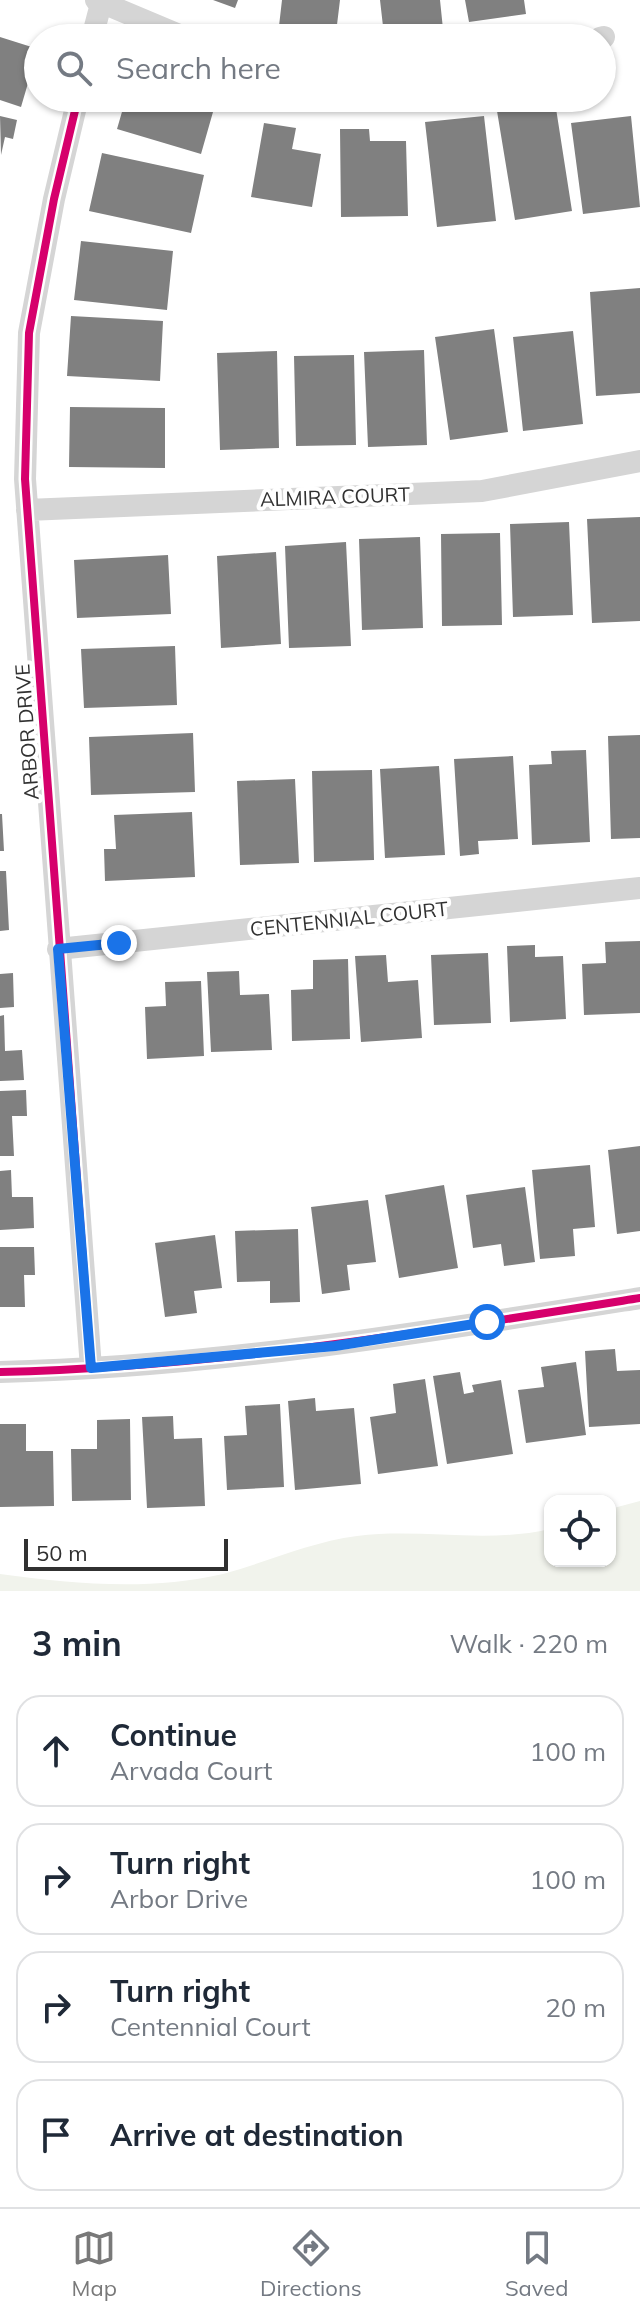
<!DOCTYPE html>
<meta charset="utf-8">
<style>
body{margin:0;font-family:Mulish,sans-serif;background:#f2f2f3;color:#1f2937}
.controls{position:absolute;right:24px;bottom:24px;display:grid;overflow:hidden;border-radius:16px;box-shadow:0 2px 6px #0004}
.controls button{width:72px;height:72px;display:grid;place-items:center;padding:0;border:0;border-bottom:2px solid #e0e1e3;background:#fff;color:#1f2937;font:40px sans-serif}
.scale{position:absolute;left:24px;bottom:20px;width:204px;box-sizing:border-box;padding-left:8px;border:4px solid #313131;border-top:0;font-size:22px;line-height:28px;white-space:nowrap;color:#313131;-webkit-text-stroke:6px #fff;paint-order:stroke}
.stop{position:absolute;width:24px;height:24px;margin:-18px;border:6px solid #1a73e8;border-radius:50%;background:#fff}
.stop.end{background:#1a73e8;border-color:#fff;box-shadow:0 2px 8px #0008}
.list{margin:0;padding:0;list-style:none}
h2{display:flex;justify-content:space-between;align-items:center;height:104px;margin:0;padding:0 32px;font-size:34px}
h2 small{font-size:26px;font-weight:400;color:#747a83}
.list li{display:grid;grid-template-columns:52px 1fr auto;gap:24px;align-items:center;box-sizing:border-box;height:112px;margin:0 16px 16px;padding:0 16px;border:2px solid #e0e1e3;border-radius:24px}
.list b{display:block;font-size:30px;white-space:nowrap}
.list p{margin:0;font-size:26px;white-space:nowrap;color:#747a83}
.list em{font-size:26px;font-style:normal;color:#747a83}
.icon{flex:none;width:44px;height:44px;fill:none;stroke:currentColor;stroke-width:2;stroke-linecap:round;stroke-linejoin:round}
.map{position:relative;flex:none;width:640px;height:1591px;overflow:hidden}
.search{position:absolute;background:#fff;box-shadow:0 2px 6px #0004;left:24px;right:24px;top:24px;height:88px;display:flex;align-items:center;gap:20px;box-sizing:border-box;padding:0 28px;border-radius:44px;color:#747a83;font-size:30px}
.sheet{height:616px;background:#fff}
nav{display:flex;justify-content:space-around;align-items:center;box-sizing:border-box;height:112px;border-top:2px solid #e0e1e3;background:#fff;font-size:22px;color:#747a83}
nav a{display:grid;justify-items:center;gap:4px}
nav .on{color:#797979}
.map>svg:first-child{display:block}
.green{fill:#f1f3ec}
.building{fill:#808080}
.lines{fill:none;stroke-linecap:round;stroke-linejoin:round}
.street{stroke:#d5d5d5;stroke-width:22}
.cycleway-casing{stroke:#fff;stroke-width:13}
.cycleway{stroke:#d6006c;stroke-width:8}
.route{stroke:#1a73e8;stroke-width:10}
.labels{text-anchor:middle;stroke-width:8;stroke-linejoin:round;paint-order:stroke}
.street-label{font-size:20px;fill:#313131;stroke:#fff}
</style>
<div class="map">
<svg width="640" height="1591" viewBox="0 0 640 1591">
<rect width="100%" height="100%" fill="#fff"/>
<path class="green" d="M640 1501V1591H0V1574C74 1584 149 1591 223 1574 268 1562 310 1542 357 1536 422 1528 486 1544 550 1529V1561H610V1509Z"/>
<path class="building" d="M213 0H238L235 8Z
M282 0H340L336 33 279 26Z
M380 0H440L443 29 384 35Z
M465 0H524L526 14 469 22Z
M0 37 38 49 21 107 0 100Z
M126 98H217L201 154 117 129Z
M555 102 572 211 515 220 497 111Z
M0 116 17 120 13 139 5 137 1 155Z
M484 116 496 221 437 227 425 122Z
M631 116 640 207 583 214 571 123Z
M264 123 296 128 292 149 321 154 312 207 251 197Z
M340 129H369L370 141H406L408 216 341 217Z
M102 153 204 175 191 233 89 211Z
M81 241 173 251 167 310 74 300Z
M640 288V393L596 396 590 292Z
M71 316 163 321 160 381 67 376Z
M494 329 508 432 450 440 435 337Z
M573 331 583 424 523 431 513 337Z
M424 350 427 445 368 447 364 352Z
M277 351 279 448 220 450 217 353Z
M354 355 356 445 296 446 294 356Z
M70 407 165 408V468L69 467Z
M640 517V621L592 623 587 519Z
M569 522 573 615 513 617 510 524Z
M500 533 502 625 442 626 441 534Z
M420 537 423 628 362 630 359 539Z
M346 542 351 646 289 648 285 546Z
M276 552 281 644 221 648 217 556Z
M168 555 171 614 77 618 74 560Z
M175 646 177 705 84 708 81 649Z
M193 733 195 792 91 795 89 737Z
M640 735V838L611 839 608 736Z
M586 750 590 842 532 845 529 765 552 764 551 751Z
M513 756 518 839 478 841 479 854 460 856 454 759Z
M439 766 445 855 385 858 380 769Z
M372 770 374 860 314 862 312 771Z
M295 779 299 863 240 865 237 781Z
M192 812 195 877 105 881 104 849H116L114 815Z
M0 814H2L4 851H0Z
M0 871H6L9 930 0 931Z
M640 941V1013L584 1015 582 964 606 963 605 942Z
M535 945V957L563 956 566 1019 510 1022 507 946Z
M488 953 491 1023 434 1025 431 955Z
M386 955 388 982 418 980 422 1038 361 1042 355 956Z
M348 959 350 1039 292 1041 291 990 313 989V960Z
M239 971 240 995 269 994 272 1050 211 1052 207 972Z
M13 973 14 1007 0 1008V974Z
M201 981 204 1056 147 1059 145 1007 166 1006 165 982Z
M4 1015 5 1051 22 1050 24 1080 0 1081V1016Z
M26 1090 27 1116H12L14 1156H0V1091Z
M640 1146V1231L617 1234 608 1150Z
M590 1165 595 1227 573 1229 575 1256 540 1259 532 1170Z
M11 1170 12 1197H33L34 1228 0 1230V1171Z
M444 1185 458 1268 399 1278 385 1195Z
M525 1187 535 1262 504 1266 501 1244 473 1248 466 1195Z
M368 1200 376 1262 347 1265 350 1290 322 1294 311 1207Z
M298 1229 300 1302 270 1303V1281L237 1282 235 1231Z
M215 1235 222 1288 194 1291 197 1313 165 1317 155 1243Z
M0 1247H34L35 1275H24L25 1307H0Z
M615 1349 617 1371 640 1370V1424L589 1427 585 1351Z
M576 1362 586 1435 526 1443 518 1390 544 1387 541 1367Z
M460 1372 464 1394 474 1392 472 1385 501 1380 513 1454 447 1464 433 1376Z
M425 1379 438 1466 378 1474 370 1417 396 1413 393 1384Z
M315 1398 316 1411 354 1408 361 1484 295 1490 288 1401Z
M280 1404 284 1487 227 1490 224 1436 247 1435 245 1406Z
M173 1416 174 1439 202 1438 205 1506 147 1508 142 1417Z
M130 1419 131 1500 72 1501 71 1449H97V1420Z
M0 1424H26V1451H53L54 1506 0 1507Z"/>
<g class="lines">
<path class="street" d="M96 0 186 38
M92 38 102 0
M600 38 604 37
M78 98 54 199 29 333 25 479 91 1368
M27 510 482 491 640 461
M58 949 640 888
M0 1372C215 1367 428 1332 640 1298"/>
<defs>
<path id="cycleway" d="M78 98 54 199 29 333 25 479 91 1368
M0 1372C215 1367 428 1332 640 1298"/>
</defs>
<use href="#cycleway" class="cycleway-casing"/>
<use href="#cycleway" class="cycleway"/>
</g>
<g class="lines">
<path class="route" d="M119 943 58 949 91 1368 335 1346 487 1322"/>
</g>
<g class="labels">
<g class="street-label">
<text transform="translate(335 497) rotate(-2)" y="7">ALMIRA COURT</text>
<text transform="translate(27 732) rotate(-94)" y="7">ARBOR DRIVE</text>
<text transform="translate(349 919) rotate(-6)" y="7">CENTENNIAL COURT</text>
</g>
</g>
</svg>
<div class="controls">
<button><svg class="icon" aria-label="locate" viewBox="0 0 24 24"><circle cx="12" cy="12" r="6"/><path d="M12 2v4M12 18v4M2 12h4M18 12h4"/></svg></button>
</div>
<div class="scale">50 m</div>
<div class="stop" style="left:487px;top:1322px"></div>
<div class="stop end" style="left:119px;top:943px"></div>
<div class="search"><svg class="icon" aria-label="search" viewBox="0 0 24 24"><circle cx="10" cy="10" r="6"/><path d="M15 15l6 6"/></svg>Search here</div>
</div>
<section class="sheet">
<h2>3 min<small>Walk · 220 m</small></h2>
<ul class="list">
<li><svg class="icon" aria-label="ahead" viewBox="0 0 24 24"><path d="M12 20V5M6 11l6-6 6 6"/></svg><div><b>Continue</b><p>Arvada Court</p></div><em>100 m</em></li>
<li><svg class="icon" aria-label="right" viewBox="0 0 24 24"><path d="M7 20v-9h11M14 6l5 5-5 5"/></svg><div><b>Turn right</b><p>Arbor Drive</p></div><em>100 m</em></li>
<li><svg class="icon" aria-label="right" viewBox="0 0 24 24"><path d="M7 20v-9h11M14 6l5 5-5 5"/></svg><div><b>Turn right</b><p>Centennial Court</p></div><em>20 m</em></li>
<li><svg class="icon" aria-label="arrive" viewBox="0 0 24 24"><path d="M6 21V4h12l-3 4 3 4H6"/></svg><div><b>Arrive at destination</b></div></li>
</ul>
</section>
<nav>
<a class="on"><svg class="icon" aria-label="map" viewBox="0 0 24 24"><path d="M3 6l6-2 6 2 6-2v14l-6 2-6-2-6 2zM9 4v14M15 6v14"/></svg>Map</a>
<a><svg class="icon" aria-label="directions" viewBox="0 0 24 24"><path d="M12 3l9 9-9 9-9-9zM9 14v-3h6M13 9l2 2-2 2"/></svg>Directions</a>
<a><svg class="icon" aria-label="saved" viewBox="0 0 24 24"><path d="M7 4h10v16l-5-4-5 4z"/></svg>Saved</a>
</nav>
